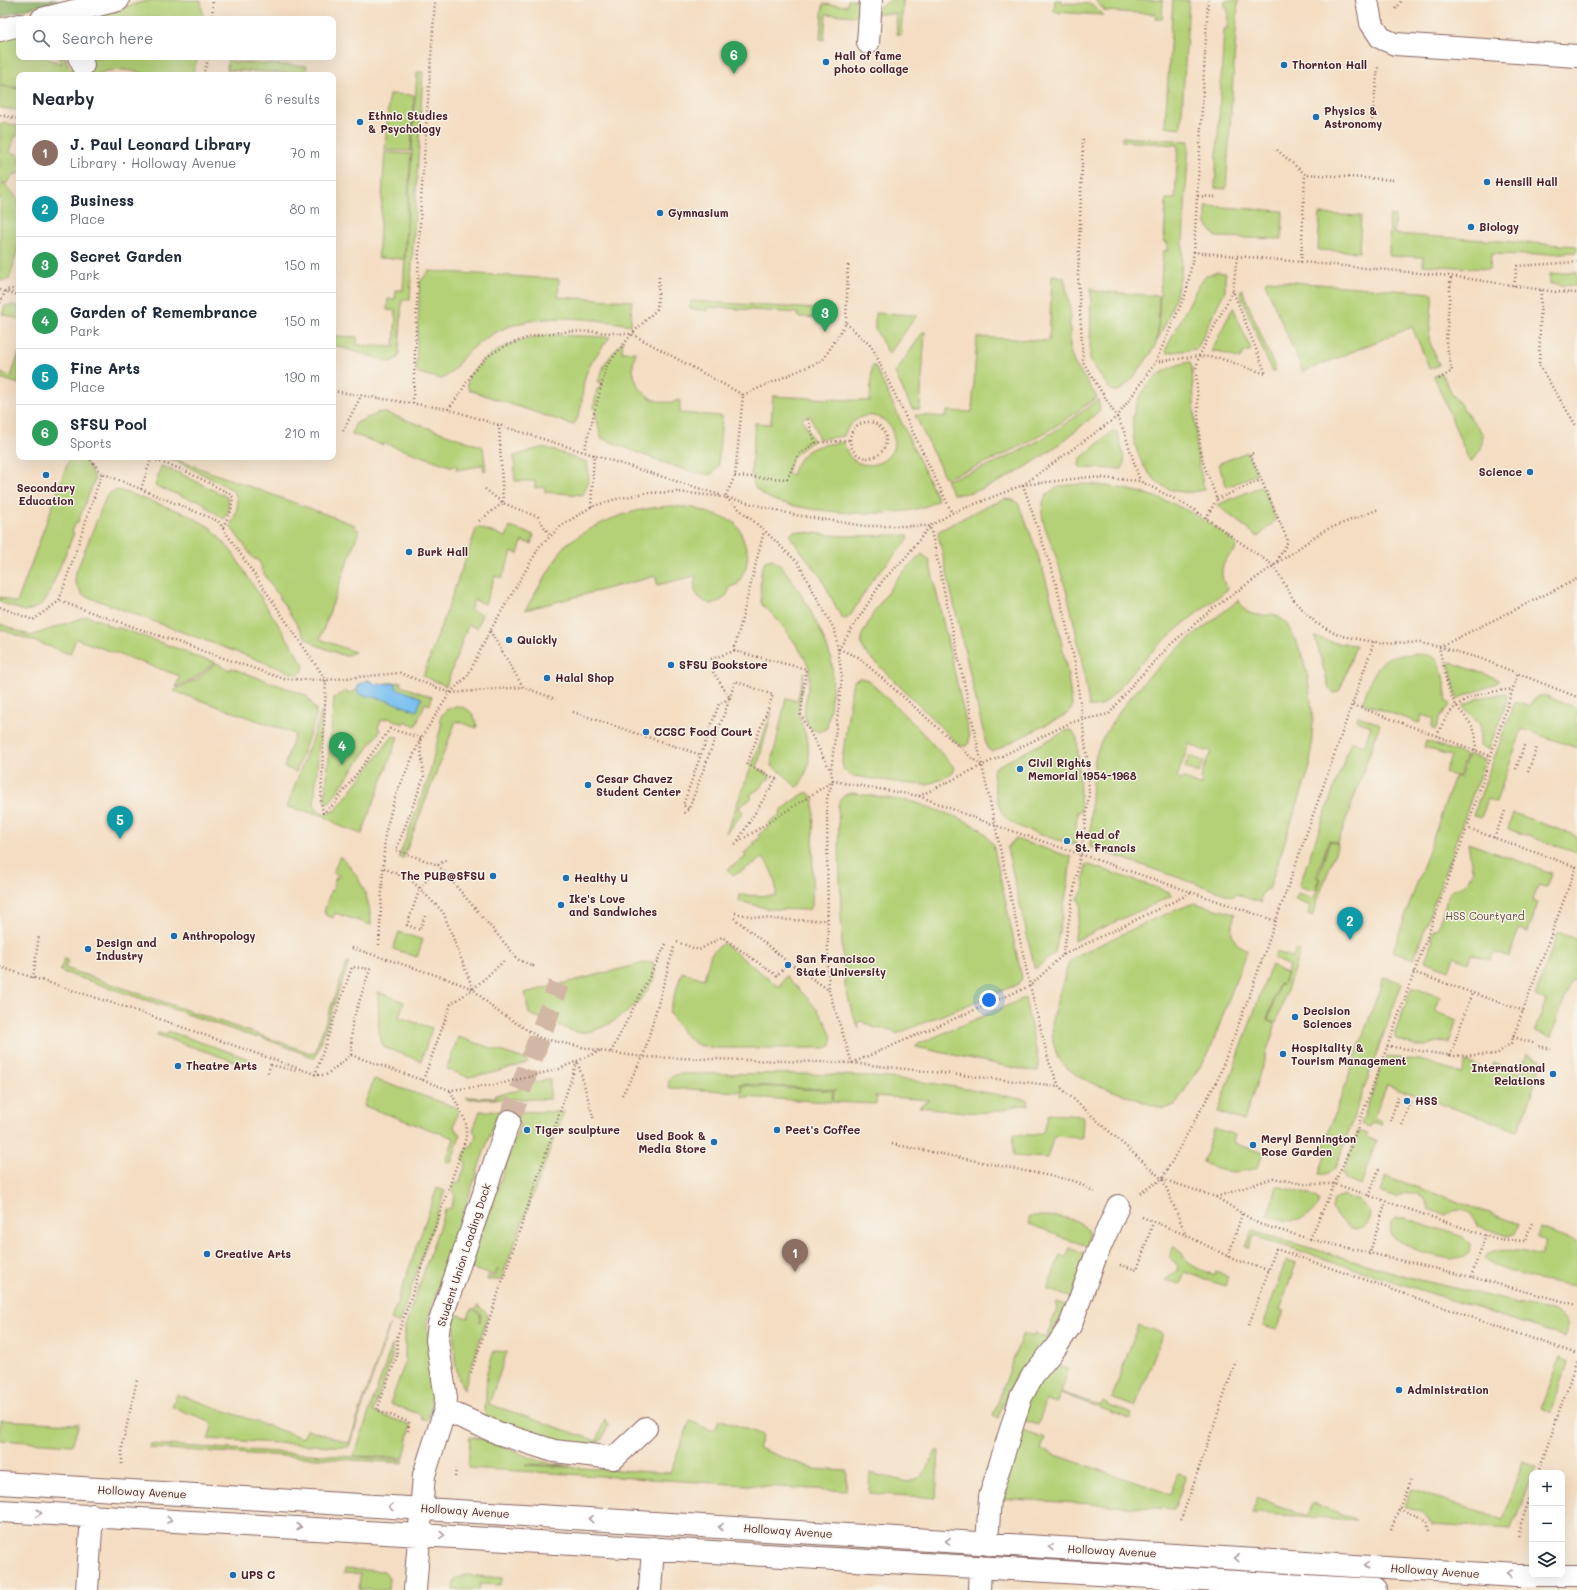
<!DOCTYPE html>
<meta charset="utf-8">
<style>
body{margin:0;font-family:Mali,sans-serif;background:#f6f6f7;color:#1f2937}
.controls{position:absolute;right:12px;bottom:12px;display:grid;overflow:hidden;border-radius:8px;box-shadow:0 4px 16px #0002}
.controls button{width:36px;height:36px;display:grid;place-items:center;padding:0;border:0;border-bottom:1px solid #e0e1e3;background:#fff;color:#1f2937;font:20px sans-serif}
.you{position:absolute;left:989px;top:1000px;width:14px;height:14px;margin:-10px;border:3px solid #fff;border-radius:50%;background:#1a73e8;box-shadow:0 0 0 6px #1a73e833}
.badge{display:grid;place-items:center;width:26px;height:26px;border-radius:50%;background:#2563eb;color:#fff;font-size:13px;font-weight:700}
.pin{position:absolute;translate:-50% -33px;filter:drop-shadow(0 1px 2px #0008)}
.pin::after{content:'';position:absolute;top:21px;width:14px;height:12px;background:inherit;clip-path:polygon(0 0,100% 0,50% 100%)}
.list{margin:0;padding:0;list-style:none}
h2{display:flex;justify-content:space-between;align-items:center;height:52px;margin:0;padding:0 16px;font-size:17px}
h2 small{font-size:13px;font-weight:400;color:#747a83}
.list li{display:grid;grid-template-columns:26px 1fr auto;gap:12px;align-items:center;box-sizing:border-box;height:56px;padding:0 16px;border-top:1px solid #e0e1e3}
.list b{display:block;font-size:15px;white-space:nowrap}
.list p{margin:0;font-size:13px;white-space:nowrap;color:#747a83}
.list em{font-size:13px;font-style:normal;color:#747a83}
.icon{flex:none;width:22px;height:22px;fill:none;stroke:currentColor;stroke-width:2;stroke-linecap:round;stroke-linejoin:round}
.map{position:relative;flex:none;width:1577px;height:1590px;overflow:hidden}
.search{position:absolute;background:#fff;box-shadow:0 4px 16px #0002;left:16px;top:16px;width:320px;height:44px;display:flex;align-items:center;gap:10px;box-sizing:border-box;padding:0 14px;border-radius:8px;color:#747a83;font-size:15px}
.panel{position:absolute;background:#fff;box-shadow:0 4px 16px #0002;left:16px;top:72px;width:320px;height:388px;border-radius:8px}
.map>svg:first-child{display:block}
.green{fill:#b4d177;stroke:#7f7851;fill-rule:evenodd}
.forest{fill:#8fb368;stroke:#6c694a}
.water{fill:#79c0f1;stroke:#62708e}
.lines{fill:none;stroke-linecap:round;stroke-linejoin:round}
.minor-tunnel{stroke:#d2b7a4;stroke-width:22;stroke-dasharray:22 11;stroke-linecap:butt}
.minor-casing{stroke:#866260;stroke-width:24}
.path{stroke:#866260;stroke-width:2.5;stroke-dasharray:1 3;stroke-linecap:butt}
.minor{stroke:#fff;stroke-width:22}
.path-bridge{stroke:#866260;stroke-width:2.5;stroke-dasharray:1 3;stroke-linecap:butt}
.oneway{stroke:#ae9aa0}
.poi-dot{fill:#1f6fb2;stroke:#f7f3e8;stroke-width:1.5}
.labels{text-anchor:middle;stroke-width:3;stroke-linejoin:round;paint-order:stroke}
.poi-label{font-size:11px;font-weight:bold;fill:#4a1f2b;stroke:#f7f3e8;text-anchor:start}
.park-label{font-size:11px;fill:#644c3e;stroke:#f7f3e8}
.street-label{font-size:11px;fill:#4a1f2b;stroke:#f7f3e8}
</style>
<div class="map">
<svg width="1577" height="1590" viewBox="0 0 1577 1590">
<rect width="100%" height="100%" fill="#f7f3e8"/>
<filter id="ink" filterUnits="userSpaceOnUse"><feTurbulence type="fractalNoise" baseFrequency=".025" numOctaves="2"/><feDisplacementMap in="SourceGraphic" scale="8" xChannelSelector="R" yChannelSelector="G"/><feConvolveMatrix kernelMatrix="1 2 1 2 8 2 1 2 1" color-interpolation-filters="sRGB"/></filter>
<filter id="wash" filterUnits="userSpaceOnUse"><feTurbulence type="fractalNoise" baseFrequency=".012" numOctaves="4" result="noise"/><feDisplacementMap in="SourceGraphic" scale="16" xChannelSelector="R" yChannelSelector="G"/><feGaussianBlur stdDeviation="0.9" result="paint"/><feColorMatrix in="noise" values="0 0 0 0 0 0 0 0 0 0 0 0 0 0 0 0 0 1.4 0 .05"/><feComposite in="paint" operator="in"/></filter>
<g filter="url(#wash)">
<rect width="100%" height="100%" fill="#f4ddc2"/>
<path class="green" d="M151 0H201L203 19 81 18Z
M848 0H873L880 8 890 0H903L901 35 897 34 896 14 857 12V16L826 14 824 40 820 39 823 4 847 6Z
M1055 0H1062V3L1092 4 1103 15 1054 12Z
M1095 0H1163L1162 19H1156V14L1105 11Z
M1173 0H1189L1181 128 1165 126Z
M1225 0H1238L1226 189 1215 188 1224 29H1227L1228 8H1225Z
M19 33V57H44L62 64 58 57H65L69 67 76 69 91 61 92 57H198L192 75H156L124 70 106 71 96 75H19V88L0 85V39Z
M228 57H232V62L307 66 306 71 303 74 227 70Z
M417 72H423L410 300H402L399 354 397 359 390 362 333 345V336L357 337V345L394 347 396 311 387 310 388 299H395L396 290H403Z
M0 86 19 89V110L0 108Z
M389 94 414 95 411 151 385 150Z
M0 123 17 125V137L15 136 10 152 19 155V173L13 175 7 183H0Z
M1122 137 1189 141 1181 274 1175 299 1166 323 1157 341 1163 251H1167V242H1164L1166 199H1175L1178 145 1122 141Z
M385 152 411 154 404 259 378 258Z
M0 184H5L19 200V244L9 280H0Z
M1206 206 1283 211 1282 239 1216 237 1206 224Z
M1320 214 1361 216 1359 252 1318 250Z
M1390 215 1395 216 1394 234 1577 246V252L1528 255 1491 254 1490 269 1423 265V257L1389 256Z
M429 271 559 279 558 297 632 301 631 325C583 317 523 310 482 341 476 345 470 350 465 355 458 363 452 374 442 379L418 373 416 368 420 282Z
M1217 272 1225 273V293L1222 296 1197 349 1167 353 1166 349 1199 284 1206 276Z
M1577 272V286L1550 284V274Z
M1052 275 1064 277 1070 308V351L1074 363 1097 397C1047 435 1004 458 945 478L915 415 946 417 947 411 972 412 977 337 1049 341Z
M1267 280 1433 293 1429 340 1439 365 1430 369 1412 327 1303 372 1265 283Z
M1091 288H1093L1094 291 1159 296C1158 310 1160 329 1156 343 1153 352 1129 386 1120 390 1116 392 1112 391 1109 388L1090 360Z
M1242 289 1276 371 1272 372 1240 293Z
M691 301 818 309 817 318 798 317V313L709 307 708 311 690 309Z
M13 305 19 307V319L2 314 5 306Z
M1233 307 1251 350 1243 353 1240 359 1218 351 1211 352Z
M875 313 917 315 889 354 875 329Z
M923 332H925L920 409H912L895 373Z
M552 335 610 337C600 350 590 362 585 377 581 391 584 414 573 425L469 390C465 381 469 375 476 368 496 346 522 337 552 335Z
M623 341 622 352H636C624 381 650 411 680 400V413L722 416 718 466 712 474C692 477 623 446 601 438L594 406 597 389H600L602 382H598L605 363Z
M19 353V384L0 378V373L11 377Z
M1190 362 1192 368 1197 453 1204 490C1197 491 1190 493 1183 492 1147 491 1127 443 1134 412 1140 386 1163 366 1190 362Z
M872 366H875L938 500C909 522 807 513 773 500 766 497 761 493 755 488L751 473 755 423 771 424 773 396 870 401ZM810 415 819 439 844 436C849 421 864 411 880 418 887 421 891 427 893 434 902 467 849 479 844 442 817 445 801 447 792 475L787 473C790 458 799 449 813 441L802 418Z
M1441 373 1453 395 1483 434 1481 449 1470 463 1434 376Z
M1098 399 1100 410C1068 438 1038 463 1000 481 985 488 969 495 953 494L946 480C1002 464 1054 436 1098 399Z
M377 412 386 413 483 447 486 471H484L482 463 480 466 456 470 457 466 454 465 453 467 384 443 383 445 352 434 355 424 366 418 376 415Z
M1113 431 1117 432C1119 439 1128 464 1122 469L1081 468 1079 465 1080 459Z
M540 448H547L587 462 589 479 583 495 545 492 544 487 535 488V481H515L514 456Z
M1247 452 1257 474 1227 487 1218 464Z
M70 457 85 459 95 479 78 522H76L72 532 74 533 47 598 42 604 31 610 24 611 0 602V597L17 603Z
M164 457H169L355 525 354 528 359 530 320 639 355 652 345 656 316 645 305 637 261 569 262 567 257 559H254L230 526C237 513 242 500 231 489L181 463Z
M161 466 179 473 227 497 229 510 224 519 205 506V504L196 499 195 501 155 486Z
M1083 484C1142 487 1191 505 1236 544L1235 551C1222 559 1217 576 1228 589 1190 618 1153 646 1123 683 1113 694 1106 708 1090 707L1089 705C1081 652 1071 599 1053 548 1047 532 1037 514 1045 498 1053 484 1070 485 1083 484Z
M1262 486 1276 520 1258 537 1217 505Z
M119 490 187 514 211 528 232 552 304 665 303 671 298 675 83 595 75 582 76 572 106 497 111 492Z
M1005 499 1013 500 1018 503C1046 568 1063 636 1072 705L1071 710 1067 714 992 752 987 748 938 534 939 531 982 508Z
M672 506 694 508 733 521 740 530 748 554 746 567 738 584 730 587C728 597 721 602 711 604 698 600 691 591 696 577L695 576 657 585 656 576 525 610 564 546C596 522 631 508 672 506Z
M477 527 506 537 510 527 534 535 531 544 522 541 518 554 512 552 502 578 495 576 485 604 474 600 470 610 482 614 477 628 468 625 446 686 423 676Z
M794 531 842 536 908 535V540L873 579 850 616 845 619 841 617 821 577 791 538V534Z
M922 554 929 560 969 736V743L966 746H960L865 652 861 644V637L874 612 898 577Z
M772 559C791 568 829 642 832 664 834 685 830 707 827 728L819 732C791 723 813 689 809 669 807 656 773 611 762 605L761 602C761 589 758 573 765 561Z
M1239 600C1244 616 1260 617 1274 614L1286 622 1301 652 1308 678 1313 720 1310 767 1269 889 1264 891 1260 900 1262 903 1236 894 1234 897 1090 847C1091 821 1090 784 1095 759 1099 741 1110 726 1120 711 1154 665 1194 634 1239 600ZM1189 744 1205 751 1209 750 1212 753 1208 757 1201 778 1202 784 1199 785 1184 778 1180 780 1177 777Z
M87 616 107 623 106 625 116 628 117 627 190 653 189 655 215 662 194 679 176 687 180 676 76 639 70 654 0 629V624L31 636Z
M1315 637 1336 643 1356 645 1340 690 1335 693 1332 692 1329 688Z
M1415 654C1420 655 1426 654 1431 656 1443 659 1445 690 1447 701L1450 705 1440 718 1435 730 1431 728 1434 719 1422 715 1419 723 1363 703C1367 689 1375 663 1390 657 1397 654 1407 655 1415 654Z
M1450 662 1493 677 1499 681C1493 687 1468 693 1457 699L1449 663Z
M216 663 220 664V666L230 670 231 668 306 695 316 710V716L296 772 284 767 295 734 174 691 176 689 196 680Z
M804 672 798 712 808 742 809 764 803 780 797 788 781 772 771 766 786 698 797 701Z
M860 678 868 680 916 726 954 767 952 774 928 785 910 784 853 776C846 774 842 769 842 761L852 686 854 681Z
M368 680 375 684 402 682 401 686 432 697 430 705 425 703 416 726 404 721 403 724 389 718 381 720 378 727 380 731 329 803H327L325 800 334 698 346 691 348 693 357 690 359 684Z
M1506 693 1507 701 1489 749 1480 746V725L1463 706 1479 698Z
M1539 696H1546L1577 708V748L1522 729 1496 802 1488 799 1481 818 1473 816 1515 701 1530 706 1533 700Z
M457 706C470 708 476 715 477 728L456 721 403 859 399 857 428 780 442 722H439C442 712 447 708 457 706Z
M322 711 314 805 317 810 326 814 336 810 393 736 398 737 362 834 342 827 322 815 287 807Z
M772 712 757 768 771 777 762 784 763 786 750 795 752 798 739 807 743 813 726 833Z
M1358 716 1380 724 1338 843 1329 840 1316 877 1320 879 1316 889H1307L1299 886 1351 741 1364 746 1371 726 1357 721Z
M1072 730 1077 738 1081 812H1077L1075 845C1057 839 1010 829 1002 813 996 801 995 786 993 773L994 768 1066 731Z
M1426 741 1466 755 1459 776H1455L1460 778 1468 754 1485 760 1414 959 1393 951 1455 776 1445 772 1451 756 1424 747Z
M1189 756 1204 761 1199 773 1185 768Z
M805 793H809L814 799 812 907 807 910 769 909 739 901 740 895 776 896C777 882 772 869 763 858L733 876 728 869 746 857 744 853 755 845 753 842 760 838 758 835 770 826 768 823 781 814 780 811 790 804 789 803Z
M852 793 914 802 962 819 982 830 993 844 1022 978 1019 984 896 1034 892 1030 875 1028 861 1021 858 1023 859 1029 852 1012 845 985 842 946 838 806C840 798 844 794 852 793Z
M1513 813 1577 836V853L1508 829Z
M1015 839 1071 857 1068 884 1055 953 1035 969 1007 848Z
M1330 841 1338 844 1312 916 1308 914 1310 906 1295 900 1298 893 1314 898 1321 879 1318 877Z
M1468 843 1552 873 1547 887 1538 885 1533 901 1538 903 1528 932 1519 929 1509 957 1494 951 1490 960 1471 954 1468 963 1454 957 1449 970 1425 961 1433 939 1431 938 1434 929H1437L1450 891C1464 887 1470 882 1473 868H1472Z
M340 856C360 876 370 896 371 925L335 913 333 918 325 915 326 912H324L331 890H333L334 888 333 886 336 877 338 878 339 875 333 873Z
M1086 864 1169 892 1171 896 1074 941 1081 905 1078 898 1083 891Z
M1194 903 1235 914C1230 931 1229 941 1247 950L1209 1053 1175 1105 1163 1109 1094 1084 1079 1077 1065 1066 1057 1056 1053 1041 1052 1018 1069 962 1074 957 1156 918Z
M399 932 423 940 417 957 393 949Z
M1558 932 1576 939 1577 936V976L1575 981 1571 980 1551 1037 1535 1031 1546 1000 1535 996Z
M723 943 779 987 786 976C800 991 837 1024 831 1046L825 1048H716L703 1046 696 1044 683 1033 669 1012 682 972 704 979 711 954Z
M1295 950 1300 951 1276 1023 1268 1020 1279 984 1283 985 1289 966 1274 959 1276 952 1293 957Z
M64 959 68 960 65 968 68 969 314 1054 347 962 349 963 315 1058 258 1036 257 1038 60 971Z
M652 961C653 965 656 970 654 976 649 1001 601 1037 576 1032L529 1014 525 993Z
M1271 965 1286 973 1283 984 1279 983 1267 1020 1276 1024 1244 1121 1218 1112Z
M1384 977 1402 983 1335 1169 1325 1174H1319L1326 1152 1322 1150Z
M1412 987 1440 997 1435 1012 1457 1020 1449 1043 1436 1042 1426 1046H1414L1395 1038V1033Z
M378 992 404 1002 399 1017 432 1028 421 1061 383 1047 379 1032Z
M1025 998 1039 1064 1038 1071 1025 1070 916 1047V1045Z
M168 1031 250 1059 249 1062 253 1063 251 1067 157 1035 158 1033 167 1035Z
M458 1037 527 1060V1063L492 1073 468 1077 447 1069Z
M1527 1054 1543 1060 1518 1131 1387 1085 1374 1118 1382 1121 1381 1125 1372 1122 1370 1127 1361 1124 1384 1061 1387 1057 1420 1060 1461 1073 1466 1062 1491 1071 1494 1063 1520 1073Z
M678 1074C748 1074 819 1072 888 1078 935 1082 981 1092 1027 1100L1029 1105C1016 1104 1002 1111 991 1112 966 1114 943 1109 919 1107L930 1100 874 1096 877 1097 876 1104 833 1102 834 1091 836 1090 739 1084 741 1085V1092L668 1088C669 1079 669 1077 678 1074Z
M550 1078V1099H467V1097L494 1098 495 1095 520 1090 519 1088Z
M374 1079 455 1107 458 1110 454 1127 460 1135 451 1163 446 1161 454 1138 364 1106Z
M742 1085 833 1091 832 1102 742 1097Z
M480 1111 564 1112 501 1280H487L488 1276 495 1277 498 1269 494 1275 469 1268 520 1125 496 1117 451 1248 453 1249 427 1320 432 1401 428 1421 421 1419 422 1415 390 1404 405 1363V1327L445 1210 451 1208 455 1196 452 1190 454 1184 460 1182 466 1163 463 1158 467 1148 472 1146 476 1135 473 1130Z
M1049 1114 1083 1116 1082 1138 1054 1136 1047 1158 1013 1156 1014 1134 1034 1135 1043 1132Z
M1214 1128 1235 1135 1233 1143 1264 1153 1257 1167C1238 1175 1220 1173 1203 1162Z
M1358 1131 1368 1134 1366 1137 1376 1141 1361 1186 1346 1180 1343 1174Z
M1386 1176 1519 1224 1516 1233 1508 1236 1478 1226C1474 1211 1459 1205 1446 1215L1428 1209C1425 1193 1408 1188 1396 1198L1380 1192Z
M1277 1186 1313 1196 1318 1199 1319 1205C1301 1225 1292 1223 1268 1215Z
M437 1188 445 1191 399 1323 391 1320Z
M1343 1195 1361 1202 1370 1212 1369 1219 1363 1228C1349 1233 1339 1219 1332 1209L1334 1200Z
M1029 1216C1048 1217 1079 1213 1089 1233L1088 1246 1059 1237V1235L1029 1224Z
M1395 1218H1405L1463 1237 1470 1244 1469 1253C1464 1257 1460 1259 1455 1259 1443 1260 1400 1246 1393 1237 1390 1232 1390 1227 1391 1222Z
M1540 1228 1577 1241V1286C1559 1284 1495 1272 1485 1259L1488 1254C1505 1247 1523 1251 1540 1256L1546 1241 1537 1237Z
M1252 1231 1420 1280 1556 1312C1568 1318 1570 1325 1565 1337L1254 1236 1249 1248 1246 1247Z
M1173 1247C1185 1252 1181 1256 1188 1262 1195 1268 1206 1272 1215 1276L1216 1272 1228 1276 1225 1286 1185 1272 1180 1284 1165 1280 1176 1272 1178 1266 1170 1258Z
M1070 1248 1085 1255 1072 1298 1047 1289 1060 1255 1066 1257Z
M1286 1260 1296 1263 1280 1310 1284 1311 1277 1329 1263 1325Z
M1057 1302 1066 1305 1050 1339 1020 1371 1006 1396 998 1418 993 1416 1023 1333 1033 1337 1034 1333 1046 1338 1058 1306 1056 1305Z
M478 1305 488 1315 464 1390C451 1368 455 1339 455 1314L468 1318 471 1309 475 1310 480 1315V1322L481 1315 476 1309Z
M390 1324 349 1447 208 1439 212 1427 210 1421 172 1407 177 1394 303 1438 307 1429 349 1443Z
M1138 1325 1163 1333 1135 1407 1112 1398Z
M392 1345V1358L373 1412 411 1425 404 1458 354 1456Z
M494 1351 507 1352 489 1404 597 1441 605 1419 608 1426 601 1441C573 1453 511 1427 485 1415L487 1372Z
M1559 1358 1568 1362 1550 1412 1541 1408Z
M1052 1365 1068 1369 1061 1392 1101 1406 1103 1401 1112 1407 1132 1414 1130 1419 1060 1393 1057 1403 1046 1400 1038 1425 1019 1419 1025 1400Z
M719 1419 763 1435 758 1448 814 1469 847 1471 846 1491 468 1468 470 1437 481 1439 540 1461 571 1466 526 1464V1465L670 1473 690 1421 711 1430H715Z
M0 1420 74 1424H79L72 1445 0 1440Z
M1019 1429 1045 1438 1041 1450 1170 1494 1178 1474 1186 1476 1174 1509 997 1498Z
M150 1444 404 1460 403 1463 149 1448Z
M936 1451H939L936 1498 869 1493 870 1473 908 1482 921 1478Z
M1523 1461 1535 1466 1512 1529 1431 1524 1422 1512 1405 1506 1411 1488 1502 1520Z
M1257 1498 1307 1516 1312 1503 1357 1520 1252 1513Z
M345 1569 383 1571 389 1578 388 1590H359L360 1574 344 1573Z
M466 1575 503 1578 500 1585 480 1584 479 1590H453L455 1579Z"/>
<path class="forest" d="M0 0H58L0 17Z"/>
<path class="water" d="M368 680 375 684 395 683 396 688 422 698 417 711 379 698 360 695 357 690 359 684Z"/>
</g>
<g filter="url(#ink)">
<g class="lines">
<path class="minor-tunnel" d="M509 1121 559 984"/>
<defs>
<path id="minor" d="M1367 0 1371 23 1381 38 1395 44 1577 56
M42 19 118 0
M0 30 19 25
M868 43 871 0
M79 57 83 65
M445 1410 498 1433 554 1451 614 1458 646 1428
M0 1483 1517 1576H1577
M0 1511 1375 1590
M987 1544 990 1497 1021 1397 1033 1375 1056 1347 1070 1326 1095 1258 1118 1206
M87 1590 92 1515
M415 1590 424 1475 445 1410 446 1398 437 1340 439 1324 509 1121
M650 1590 653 1548
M979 1590 980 1567"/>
</defs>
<use href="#minor" class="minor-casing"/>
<path class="path" d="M1396 9 1402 0
M212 19 213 0
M203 75 209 57
M0 115 19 119
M1372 120 1378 67
M1083 139 1078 275 1083 362 1117 417 1124 431 1140 481
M1277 150 1305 174 1394 180
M1198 196 1215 197
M1194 252 1208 0
M1301 262 1305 174
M659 277 657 309 632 334 743 395 735 476 725 497
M1514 286 1517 266 1577 262
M0 290 19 295
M1541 290 1539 365 1577 427
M0 303 6 290 19 288
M846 323 872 347 952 513
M1155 362 1199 356 1219 358 1266 374 1233 291 1237 256
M1439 379 1452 371 1446 342 1451 276
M333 391 448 409 720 495
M743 395 823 360 846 323 848 265
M413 403 421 201 435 0
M448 409C462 394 468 376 482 362 489 354 501 348 511 344 553 326 587 332 632 334L607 365 584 451
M808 419 815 443
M850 440a18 18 0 1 1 36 0a18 18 0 1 1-36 0Z
M499 425 503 503
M343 431 361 396
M1253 453 1250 454 1288 541 1276 563
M88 457 102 473
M152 457 151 459 181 469 227 492 233 497 231 511 223 527
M735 476 787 479 799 454 815 443 850 440
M141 489 151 459
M485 489 503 503 538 517 550 536
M726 498 764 530 798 563 835 631 842 677 831 771 833 781 827 798 828 965 829 991 852 1063
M1217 499 1261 480
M591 507 594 454
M1206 518 1217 499 1204 465 1200 446 1196 369 1199 356 1233 291
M479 521 503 503
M0 607 33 620 59 601
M490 631 523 687 556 699
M734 651 764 531
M711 659 734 651 806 669 801 715 830 770
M713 672 730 698 719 704 683 805 689 809 730 698 735 681 773 695 747 764 776 779 737 842
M1353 705 1491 756
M573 712 701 755
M1437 736C1453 696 1474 694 1513 689
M421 738 390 729 334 804 323 813 321 802 326 680 218 521 102 473 59 601 284 679 326 680 400 673 450 693 523 687
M420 740 424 777 396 850 438 865 519 960 533 966 534 963
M1475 750C1481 723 1459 717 1451 695 1445 680 1443 663 1439 647L1577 579
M981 766 858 657 839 649 883 580 905 558 930 526 952 513 1023 485 1117 417 1155 363 1186 293 1194 252 1451 276 1556 292 1577 293
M1516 769 1525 743
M1528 772 1537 747
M919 796 1072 722 1109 714 1134 683 1171 644 1212 609 1323 531 1379 509
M684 813 689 809
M1494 838 1505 811
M735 844 833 781 919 796 980 820 1276 921
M438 865 447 859
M384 868 412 881 443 912 473 989
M735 913C766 920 795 921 827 920
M425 916 420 930 407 925 420 888 427 880 430 869
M734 918 788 962 829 990
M677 942 699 950 722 937 777 976 788 962
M379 945 385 834 395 797 421 738 450 693 468 675 490 631 540 546 561 526 591 507 616 499 646 493 678 492 725 497 795 515 865 526H930L1030 986 1049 1062 1059 1086 1162 1179 1216 1197 1259 1224 1310 1239 1471 1277 1577 1305
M1063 955 1086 820 1089 794 1088 766 1075 663 1064 615 1053 573 1023 485 1089 477 1140 481 1190 507 1274 566 1295 602 1316 623 1338 635 1374 642 1420 643 1439 647 1479 658 1577 697
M0 967 131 1009 317 1075H326L351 1055 450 1090 495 1085 528 1077 559 1069 600 1051
M1413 972 1524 1011
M33 978 39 935
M445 978 473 989 494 1009 540 1038 600 1051 643 1057 852 1063 1059 1086
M1513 1037 1536 1044
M1387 1046 1454 1056 1497 1054 1511 1043 1576 867 1467 828
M1539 1046 1551 1049
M611 1052 666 944
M1450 1056 1472 993
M578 1063 594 1120
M852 1063 1030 986 1063 955 1191 893
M271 1065 297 1071
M268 1073 271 1063
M315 1075 352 967 370 969 352 1023 351 1055
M423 1080 451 1004 473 989 504 961
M622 1095 643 1057 674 947
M1390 1121 1399 1095
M1402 1125 1411 1100
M892 1144 1075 1181 1095 1192
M1163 1180 1186 1235 1235 1260 1268 1270
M1140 1193 1162 1179 1217 1081 1250 994 1374 642
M1369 1196 1379 1168
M1216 1197 1273 1178 1303 1184H1335L1496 1239 1525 1241 1532 1222
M1142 1217 1186 1235
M1310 1239 1349 1151 1467 828 1518 673
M1369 1255 1386 1202
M1228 1257 1242 1214
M1120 1265 1137 1270 1153 1223
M1471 1277 1486 1235
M1249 1325 1276 1249 1577 1354
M471 1373 577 1062
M408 1431 409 1422 377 1410 397 1356V1337L466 1138V1122L450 1090
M122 1464V1447L137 1380
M1538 1473 1577 1360
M455 1477 456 1469
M1399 1509 1420 1517 1427 1522 1429 1532
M1181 1520 1236 1361
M1391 1530 1410 1481
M1517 1535 1532 1492"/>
<use href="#minor" class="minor"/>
<path class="path-bridge" d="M352 948 445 978"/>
</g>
<defs><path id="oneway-chevron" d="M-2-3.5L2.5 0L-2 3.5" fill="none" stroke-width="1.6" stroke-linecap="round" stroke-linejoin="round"/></defs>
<g class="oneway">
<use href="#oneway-chevron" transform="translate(391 1507) rotate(-177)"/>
<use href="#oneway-chevron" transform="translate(39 1513) rotate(3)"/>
<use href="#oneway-chevron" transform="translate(591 1519) rotate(-176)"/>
<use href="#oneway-chevron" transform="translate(169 1520) rotate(3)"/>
<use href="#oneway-chevron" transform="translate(299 1527) rotate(3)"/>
<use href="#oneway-chevron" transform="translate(721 1527) rotate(-176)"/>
<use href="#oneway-chevron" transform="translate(442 1535) rotate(3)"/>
<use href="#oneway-chevron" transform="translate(948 1541) rotate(-176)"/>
<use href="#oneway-chevron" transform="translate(1051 1547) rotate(-177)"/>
<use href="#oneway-chevron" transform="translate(1237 1558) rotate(-176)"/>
<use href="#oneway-chevron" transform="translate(1366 1566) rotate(-176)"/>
<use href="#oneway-chevron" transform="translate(1510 1575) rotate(-176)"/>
</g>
</g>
<g class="poi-dot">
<circle cx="826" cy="62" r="4"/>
<circle cx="1284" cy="65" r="4"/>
<circle cx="1316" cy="117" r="4"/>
<circle cx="360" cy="122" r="4"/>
<circle cx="1487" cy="182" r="4"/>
<circle cx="660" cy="213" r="4"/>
<circle cx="1471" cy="227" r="4"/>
<circle cx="1530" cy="472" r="4"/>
<circle cx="46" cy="475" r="4"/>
<circle cx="409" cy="552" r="4"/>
<circle cx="509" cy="640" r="4"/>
<circle cx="671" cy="665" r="4"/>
<circle cx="547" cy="678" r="4"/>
<circle cx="646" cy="732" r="4"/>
<circle cx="1020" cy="769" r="4"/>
<circle cx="588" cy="785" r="4"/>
<circle cx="1067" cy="841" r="4"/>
<circle cx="493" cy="876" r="4"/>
<circle cx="566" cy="878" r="4"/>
<circle cx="561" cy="905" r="4"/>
<circle cx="174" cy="936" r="4"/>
<circle cx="88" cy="949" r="4"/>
<circle cx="788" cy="965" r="4"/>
<circle cx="1295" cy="1017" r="4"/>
<circle cx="1283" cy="1054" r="4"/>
<circle cx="178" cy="1066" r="4"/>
<circle cx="1553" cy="1074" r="4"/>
<circle cx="1407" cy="1101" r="4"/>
<circle cx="527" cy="1130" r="4"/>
<circle cx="777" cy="1130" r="4"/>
<circle cx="714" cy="1142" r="4"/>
<circle cx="1253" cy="1145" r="4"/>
<circle cx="207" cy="1254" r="4"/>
<circle cx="1399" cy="1390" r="4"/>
<circle cx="233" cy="1575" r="4"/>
</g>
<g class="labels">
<g class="poi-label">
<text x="834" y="60">Hall of fame<tspan x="834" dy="13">photo collage</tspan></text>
<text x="1292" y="69">Thornton Hall</text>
<text x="1324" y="115">Physics &amp;<tspan x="1324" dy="13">Astronomy</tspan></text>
<text x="368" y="120">Ethnic Studies<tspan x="368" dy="13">&amp; Psychology</tspan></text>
<text x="1495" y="186">Hensill Hall</text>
<text x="668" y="217">Gymnasium</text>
<text x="1479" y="231">Biology</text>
<text x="1522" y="476" text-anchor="end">Science</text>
<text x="46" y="492" text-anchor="middle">Secondary<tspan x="46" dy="13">Education</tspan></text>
<text x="417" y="556">Burk Hall</text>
<text x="517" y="644">Quickly</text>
<text x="679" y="669">SFSU Bookstore</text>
<text x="555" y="682">Halal Shop</text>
<text x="654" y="736">CCSC Food Court</text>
<text x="1028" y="767">Civil Rights<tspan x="1028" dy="13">Memorial 1954-1968</tspan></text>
<text x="596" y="783">Cesar Chavez<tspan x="596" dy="13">Student Center</tspan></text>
<text x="1075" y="839">Head of<tspan x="1075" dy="13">St. Francis</tspan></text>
<text x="485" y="880" text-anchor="end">The PUB@SFSU</text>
<text x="574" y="882">Healthy U</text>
<text x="569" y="903">Ike's Love<tspan x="569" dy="13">and Sandwiches</tspan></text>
<text x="182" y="940">Anthropology</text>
<text x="96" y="947">Design and<tspan x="96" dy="13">Industry</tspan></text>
<text x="796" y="963">San Francisco<tspan x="796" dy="13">State University</tspan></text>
<text x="1303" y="1015">Decision<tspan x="1303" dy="13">Sciences</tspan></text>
<text x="1291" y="1052">Hospitality &amp;<tspan x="1291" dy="13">Tourism Management</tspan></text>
<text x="186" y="1070">Theatre Arts</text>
<text x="1545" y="1072" text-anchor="end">International<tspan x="1545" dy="13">Relations</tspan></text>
<text x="1415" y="1105">HSS</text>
<text x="535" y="1134">Tiger sculpture</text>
<text x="785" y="1134">Peet's Coffee</text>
<text x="706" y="1140" text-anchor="end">Used Book &amp;<tspan x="706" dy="13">Media Store</tspan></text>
<text x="1261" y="1143">Meryl Bennington<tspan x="1261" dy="13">Rose Garden</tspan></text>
<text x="215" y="1258">Creative Arts</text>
<text x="1407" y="1394">Administration</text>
<text x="241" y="1579">UPS C</text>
</g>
<g class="park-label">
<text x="1485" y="920">HSS Courtyard</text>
</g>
<g class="street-label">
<text transform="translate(464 1255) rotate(-72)" y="4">Student Union Loading Dock</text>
<text transform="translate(142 1492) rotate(3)" y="4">Holloway Avenue</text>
<text transform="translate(465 1511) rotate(4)" y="4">Holloway Avenue</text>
<text transform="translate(788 1531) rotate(4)" y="4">Holloway Avenue</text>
<text transform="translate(1112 1551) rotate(3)" y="4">Holloway Avenue</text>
<text transform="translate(1435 1571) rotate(4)" y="4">Holloway Avenue</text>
</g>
</g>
</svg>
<div class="controls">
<button>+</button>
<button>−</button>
<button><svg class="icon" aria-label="layers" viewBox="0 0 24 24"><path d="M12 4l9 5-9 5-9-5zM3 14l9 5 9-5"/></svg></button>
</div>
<div class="you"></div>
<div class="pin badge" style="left:795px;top:1272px;background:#8d6e63">1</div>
<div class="pin badge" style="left:1350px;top:940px;background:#0f9aa8">2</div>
<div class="pin badge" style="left:825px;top:332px;background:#2e9e5b">3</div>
<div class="pin badge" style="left:342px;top:765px;background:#2e9e5b">4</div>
<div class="pin badge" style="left:120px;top:839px;background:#0f9aa8">5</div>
<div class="pin badge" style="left:734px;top:74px;background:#2e9e5b">6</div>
<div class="search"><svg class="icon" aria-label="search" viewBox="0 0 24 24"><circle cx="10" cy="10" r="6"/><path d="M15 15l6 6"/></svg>Search here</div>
<section class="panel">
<h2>Nearby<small>6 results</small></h2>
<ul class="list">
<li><span class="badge" style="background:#8d6e63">1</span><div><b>J. Paul Leonard Library</b><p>Library · Holloway Avenue</p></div><em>70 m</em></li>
<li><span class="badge" style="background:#0f9aa8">2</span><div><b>Business</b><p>Place</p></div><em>80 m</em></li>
<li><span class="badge" style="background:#2e9e5b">3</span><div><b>Secret Garden</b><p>Park</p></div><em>150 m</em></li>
<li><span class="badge" style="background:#2e9e5b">4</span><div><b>Garden of Remembrance</b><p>Park</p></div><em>150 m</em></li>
<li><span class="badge" style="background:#0f9aa8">5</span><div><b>Fine Arts</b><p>Place</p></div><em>190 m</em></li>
<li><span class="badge" style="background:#2e9e5b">6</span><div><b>SFSU Pool</b><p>Sports</p></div><em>210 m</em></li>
</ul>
</section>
</div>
